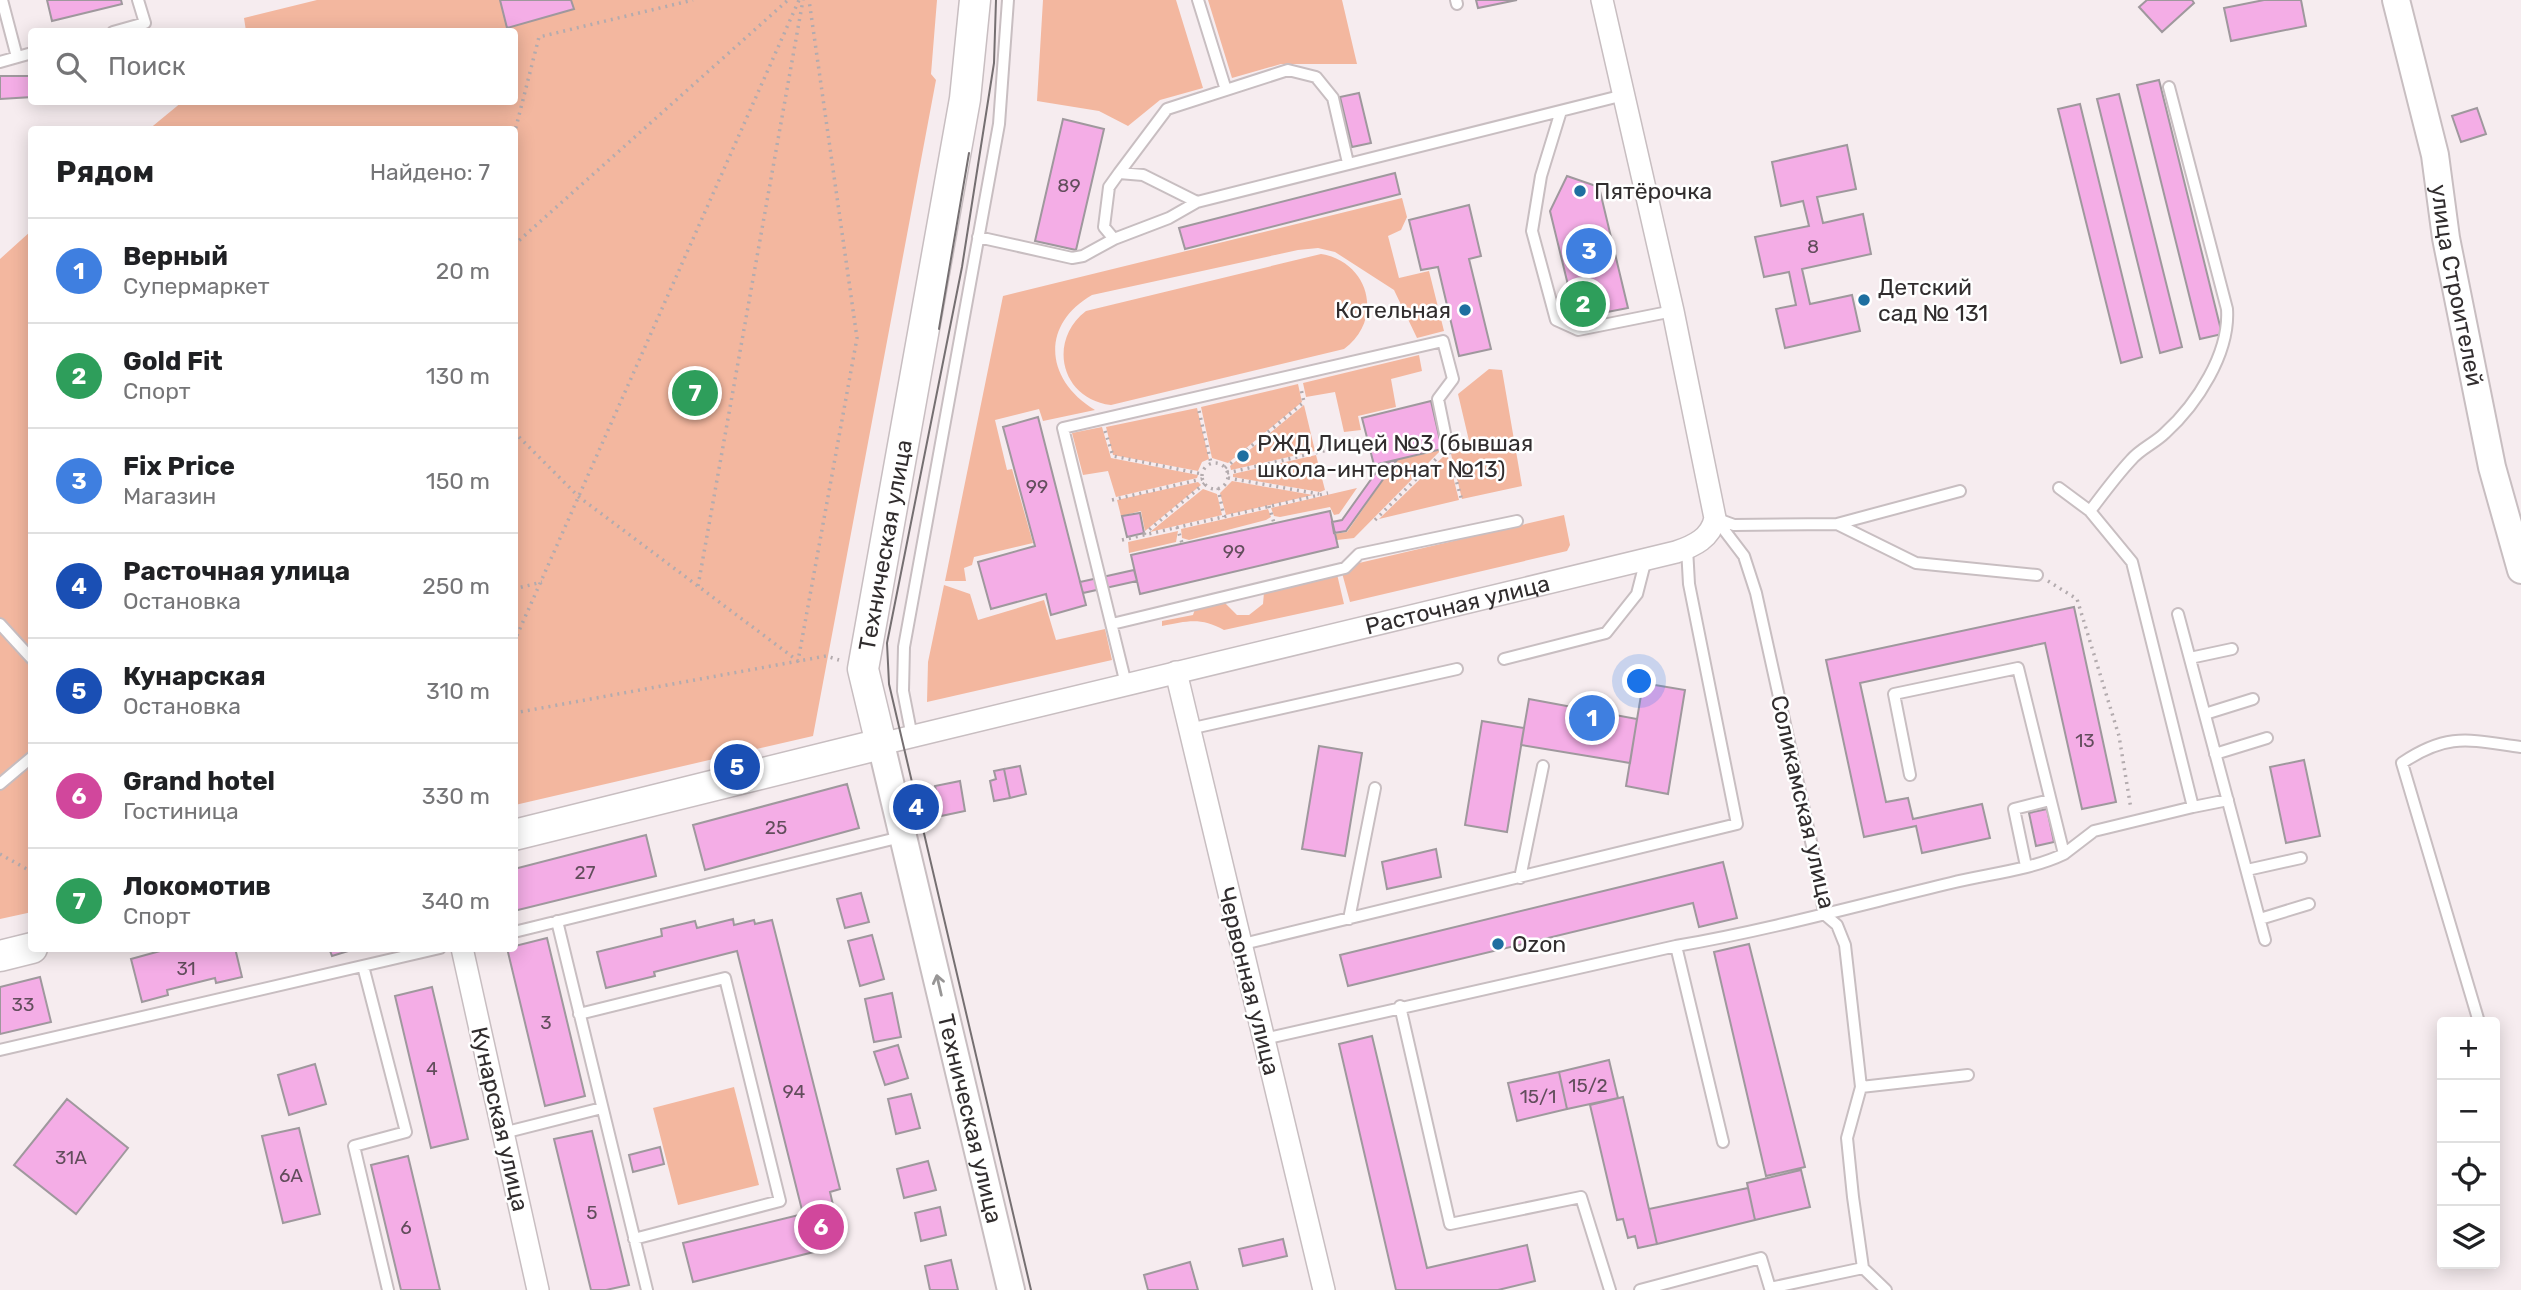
<!DOCTYPE html>
<html lang="ru">
<meta charset="utf-8">
<style>
body{margin:0;font-family:Rubik,sans-serif;background:#f6f6f6;color:#202124}
.controls{position:absolute;right:21px;bottom:21px;display:grid;overflow:hidden;border-radius:7px;box-shadow:0 4px 18px #0003}
.controls button{width:63px;height:63px;display:grid;place-items:center;padding:0;border:0;border-bottom:2px solid #e0e0e0;background:#fff;color:#202124;font:35px sans-serif}
.you{position:absolute;left:1640px;top:682px;width:24px;height:24px;margin:-18px;border:5px solid #fff;border-radius:50%;background:#1a73e8;box-shadow:0 0 0 10px #1a73e833}
.badge{display:grid;place-items:center;width:46px;height:46px;border-radius:50%;background:#1e6fa0;color:#fff;font-size:23px;font-weight:700}
.pin{position:absolute;translate:-50% -50%;border:4px solid #fff;box-shadow:0 2px 7px #0006}
.list{margin:0;padding:0;list-style:none}
h2{display:flex;justify-content:space-between;align-items:center;height:91px;margin:0;padding:0 28px;font-size:30px}
h2 small{font-size:23px;font-weight:400;color:#757577}
.list li{display:grid;grid-template-columns:46px 1fr auto;gap:21px;align-items:center;box-sizing:border-box;height:105px;padding:0 28px;border-top:2px solid #e0e0e0}
.list b{display:block;font-size:26px;white-space:nowrap}
.list p{margin:0;font-size:23px;white-space:nowrap;color:#757577}
.list em{font-size:23px;font-style:normal;color:#757577}
.icon{flex:none;width:38px;height:38px;fill:none;stroke:currentColor;stroke-width:2;stroke-linecap:round;stroke-linejoin:round}
.map{position:relative;flex:none;width:2521px;height:1290px;overflow:hidden}
.search{position:absolute;background:#fff;box-shadow:0 4px 18px #0003;left:28px;top:28px;width:490px;height:77px;display:flex;align-items:center;gap:18px;box-sizing:border-box;padding:0 24px;border-radius:7px;color:#757577;font-size:26px}
.panel{position:absolute;background:#fff;box-shadow:0 4px 18px #0003;left:28px;top:126px;width:490px;height:826px;border-radius:7px}
.map>svg:first-child{display:block}
.green{fill:#f3b79f}
.building{fill:#f4ade6;stroke:#9f989d;stroke-width:2}
.lines{fill:none;stroke-linecap:round;stroke-linejoin:round}
.service-casing{stroke:#c8bec1;stroke-width:14}
.minor-casing{stroke:#c8bec1;stroke-width:24}
.tertiary-casing{stroke:#c8bec1;stroke-width:30}
.secondary-casing{stroke:#c8bec1;stroke-width:33}
.path{stroke:#b3abae;stroke-width:3.5;stroke-dasharray:2 5;stroke-linecap:butt}
.service{stroke:#fff;stroke-width:10}
.minor{stroke:#fff;stroke-width:21}
.tertiary{stroke:#fff;stroke-width:26}
.secondary{stroke:#fff;stroke-width:30}
.tram{stroke:#756f71;stroke-width:2}
.oneway{stroke:#989696}
.poi-dot{fill:#1e6fa0;stroke:#fff;stroke-width:2.5}
.labels{text-anchor:middle;stroke-width:5;stroke-linejoin:round;paint-order:stroke}
.number-label{font-size:19px;fill:#624d5c}
.poi-label{font-size:23px;fill:#312d2e;stroke:#fff;text-anchor:start}
.street-label{font-size:23px;fill:#312d2e;stroke:#fff}
</style>
<div class="map">
<svg width="2521" height="1290" viewBox="0 0 2521 1290">
<rect width="100%" height="100%" fill="#f6ecef"/>
<path class="green" d="M317 0H937L931 74 936 80 813 736 515 805 514 130H148L182 102H514V32L246 31 244 18Z
M1043 0H1176L1203 88 1160 100 1128 126 1099 111 1037 101Z
M1208 0H1342L1357 64H1281L1232 78Z
M1402 198 1407 217 1401 230 1388 236 1399 278 1429 271 1444 331 1417 338 1394 290 1335 252 1318 248 1298 250 1092 295C1040 325 1045 380 1095 410L1043 421 1039 409 995 420 1007 470 1012 469 1033 543 974 557 972 565 964 568 966 581H945L1003 296Z
M31 231 32 912 0 919V259Z
M1321 254C1370 262 1384 320 1344 349L1111 405C1061 399 1047 341 1086 311Z
M1419 355 1422 371 1391 379 1396 407 1358 416 1361 430 1344 432 1335 392 1306 397 1303 383Z
M1489 369 1502 370 1522 486 1462 499 1450 450 1470 445 1458 394Z
M1298 384 1302 402 1228 463 1212 458 1201 407Z
M1304 405 1315 451 1231 470 1230 466Z
M1197 408 1209 459 1202 462 1198 471 1113 455 1106 427Z
M1102 427 1111 458 1198 475 1197 478 1116 497 1108 471 1083 475 1072 433Z
M1441 450 1354 538 1337 540 1335 534 1347 532 1397 460Z
M1447 453 1459 500 1379 519Z
M1316 455 1325 490 1320 492 1233 477V474Z
M1232 481 1313 495 1226 515 1220 493Z
M1198 482 1201 485 1145 531 1141 511 1121 516 1117 500Z
M1357 488 1339 514 1334 515 1330 507 1280 517 1274 516 1271 508Z
M1203 489 1217 494 1222 515 1150 532Z
M1268 509 1271 517 1266 520 1189 540 1182 538 1181 529Z
M1564 515 1570 545 1567 551 1350 602 1342 573 1359 563Z
M1178 531 1176 542 1129 553 1128 542Z
M1337 574 1344 604 1224 630C1201 617 1187 621 1162 626V621L1193 615 1195 609 1223 601 1237 615H1249L1263 604 1264 592Z
M944 585 970 594 978 620 1044 600 1056 640 1105 629 1112 660 927 702 928 662Z
M734 1087 759 1185 678 1205 653 1108Z"/>
<path class="building" d="M47 0H121L122 4 52 21Z
M500 0H571L574 9 507 28Z
M1476 0H1517L1478 8Z
M2147 0H2192L2194 3 2162 32 2139 7Z
M2264 0H2301L2306 26 2231 41 2224 8Z
M0 76H32V97L0 99Z
M2159 80 2222 334 2200 339 2137 85Z
M1359 93 1371 143 1352 147 1340 97Z
M2119 94 2182 347 2160 353 2097 99Z
M2080 104 2142 357 2121 363 2058 109Z
M2477 108 2486 134 2461 142 2452 116Z
M1063 119 1104 129 1076 250 1035 241Z
M1847 145 1856 189 1817 197 1823 223 1863 214 1871 254 1802 269 1810 304 1852 295 1860 331 1785 348 1776 309 1796 305 1789 272 1764 277 1755 237 1809 226 1803 201 1781 206 1772 162Z
M1395 173 1400 194 1185 249 1179 228Z
M1567 176 1599 187 1628 308 1576 318 1550 211Z
M1469 205 1481 256 1469 259 1491 349 1459 356 1438 267 1421 270 1409 220Z
M1431 401 1442 449 1374 465 1362 418Z
M1038 417 1086 605 1051 615 1046 594 991 609 978 562 1035 546 1003 427Z
M1397 460 1346 531 1334 533 1332 522 1342 520 1382 464Z
M1330 511 1338 547 1140 594 1131 555Z
M1140 513 1144 533 1127 537 1122 516Z
M1134 570 1137 581 1083 593 1080 582Z
M2074 607 2116 802 2082 809 2045 643 1860 683 1886 802 1908 798 1913 819 1982 804 1990 838 1922 853 1916 826 1864 837 1826 660Z
M1643 683 1685 690 1668 794 1626 786Z
M1529 699 1637 719 1630 763 1521 745Z
M1482 721 1524 728 1507 832 1465 825Z
M1319 746 1362 753 1345 856 1302 849Z
M2304 760 2320 836 2286 843 2270 767Z
M1020 766 1026 794 1010 798 1004 769Z
M1004 769 1010 798 994 801 990 781 996 779 994 771Z
M960 781 965 811 941 816 935 786Z
M847 784 859 828 705 870 693 825Z
M2047 809 2054 842 2036 846 2029 813Z
M646 835 656 876 514 911V869Z
M1436 849 1441 877 1387 889 1382 862Z
M1723 862 1737 918 1699 927 1693 903 1348 986 1340 955Z
M861 893 869 922 845 928 837 899Z
M733 919 734 925 754 920 755 924 772 920 840 1189 830 1192 836 1218 832 1219 836 1233 831 1234 834 1247 693 1282 683 1243 803 1214 737 951 654 972 655 976 606 988 597 952 662 936 661 929 695 921 697 928Z
M872 935 884 979 860 986 848 941Z
M547 938 585 1096 545 1106 507 948Z
M1749 944 1805 1167 1766 1176 1714 952Z
M171 948H235L242 977 216 983 215 978 167 990 168 995 142 1002 131 959Z
M329 948H358L332 956Z
M40 977 51 1022 0 1034V987Z
M432 987 468 1139 431 1148 395 996Z
M892 993 901 1037 874 1042 865 999Z
M1372 1036 1427 1268 1527 1245 1535 1281 1498 1290H1396L1339 1044Z
M898 1045 908 1078 885 1085 874 1052Z
M1609 1060 1618 1098 1567 1109 1559 1072Z
M315 1064 326 1104 289 1115 278 1075Z
M1559 1072 1567 1109 1517 1121 1508 1083Z
M911 1094 920 1128 896 1134 888 1099Z
M1623 1097 1657 1244 1638 1248 1635 1236 1628 1238 1623 1219 1617 1220 1590 1105Z
M67 1099 128 1148 76 1214 14 1165Z
M299 1128 320 1214 283 1223 262 1136Z
M592 1131 629 1285 606 1290H591L554 1139Z
M660 1147 664 1164 633 1172 629 1155Z
M408 1156 440 1290H401L371 1165Z
M928 1161 936 1190 904 1198 897 1169Z
M1801 1170 1810 1207 1755 1220 1747 1183Z
M1748 1188 1755 1220 1657 1244 1649 1209Z
M940 1207 946 1235 921 1241 915 1213Z
M1283 1239 1287 1256 1243 1266 1239 1249Z
M951 1260 958 1290H930L925 1266Z
M1190 1262 1198 1290H1148L1144 1275Z"/>
<g class="lines">
<defs>
<path id="service" d="M2 0 17 57
M1198 0 1226 90
M1456 0 1457 4
M113 32 145 23 138 0
M0 62 32 53
M1561 111 1541 176 1532 231 1556 320 1578 330 1673 311
M1119 173 1167 109 1288 70 1316 77 1333 98 1348 163
M1197 202 1169 218 1114 239 1104 227 1109 187 1119 173 1143 175 1197 202 1624 95
M978 237 1072 258 1083 256 1114 239
M2059 488 2090 511 2132 562 2193 807 2094 831 2064 854
M2090 511C2103 494 2116 476 2131 460 2140 449 2155 443 2165 433 2197 404 2230 353 2227 309L2169 87
M1715 518 1744 556 1756 593 1818 873 1824 914 1837 925 1845 945 1861 1087 1847 1138 1853 1197 1863 1268 1886 1290
M1715 518 1734 525 1837 524 1960 491
M1837 524 1916 563 2037 575
M2178 614 2265 940
M0 624 32 659
M1112 624 1345 568 1359 554 1517 521
M2190 658 2232 649
M1504 659 1606 633 1637 594 1646 559
M1126 684 1063 428 1443 341 1453 379 1438 399 1448 448
M2205 714 2253 699
M1189 729 1457 669
M912 737 903 691 904 647 999 124 1008 0
M2215 754 2267 738
M0 784 32 757
M2193 807 2228 800
M2026 866 2014 809 2050 800
M2247 870 2301 858
M1520 878 1543 766
M1349 919 1375 788
M2260 919 2309 904
M557 921 647 1290
M514 932 901 837
M1239 945 1737 824 1689 584 1687 548
M363 966 406 1132 354 1146 388 1290
M1400 1006 1450 1224 1581 1197 1610 1290
M579 1014 725 978 780 1201 634 1239
M2479 1022 2402 763C2448 732 2469 740 2521 747
M1264 1039 1676 946
M0 1050 440 948
M1861 1087 1968 1075
M503 1133 602 1108
M1723 1142 1676 946C1769 930 1859 905 1951 883 1987 874 2031 870 2064 854L2018 668 1894 694 1910 775
M1640 1290 1761 1258 1770 1288 1863 1268"/>
<g id="minor">
<path d="M1176 672 1324 1290"/>
<path id="s1" d="M881 744 1676 552C1694 546 1711 538 1715 518L1673 311 1602 0"/>
<path d="M462 948 538 1290"/>
</g>
<g id="tertiary">
<path id="s2" d="M2396 0 2435 155 2446 238 2492 467 2521 570"/>
<path id="s3" d="M881 744 1011 1290"/>
</g>
<g id="secondary">
<path id="s4" d="M514 835 881 744 863 669 965 99 975 0"/>
<path d="M0 956 32 948"/>
</g>
</defs>
<use href="#service" class="service-casing"/>
<use href="#minor" class="minor-casing"/>
<use href="#tertiary" class="tertiary-casing"/>
<use href="#secondary" class="secondary-casing"/>
<path class="path" d="M514 135 539 37 693 0
M514 245 788 0
M1199 411 1211 463
M1105 431 1113 456 1202 474
M514 432 579 497 798 661 857 338 809 0
M1451 462 1462 501
M1202 476a13 13 0 1 1 26 0a13 13 0 1 1-26 0Z
M1225 468 1304 402 1301 389
M1227 473 1358 443
M1228 478 1319 494
M1218 488 1224 517
M1112 500 1202 479
M1269 506 1274 523
M1375 520 1438 457
M1177 527 1182 543
M1144 534 1205 483
M1122 540 1328 493
M2048 581 2077 599 2119 736 2131 809
M698 586 803 0
M514 589 542 582
M514 642 799 0
M514 713 826 656 839 660
M0 854 32 872"/>
<use href="#service" class="service"/>
<use href="#minor" class="minor"/>
<use href="#tertiary" class="tertiary"/>
<use href="#secondary" class="secondary"/>
<path class="tram" d="M996 0 994 63 962 267 887 643 889 684 1031 1290
M939 329 969 153"/>
</g>
<defs><path id="oneway-shaft" d="M-6 0H5M1.5-3L5.5 0L1.5 3" fill="none" stroke-width="1.6" stroke-linecap="round" stroke-linejoin="round" transform="scale(1.75)"/></defs>
<use class="oneway" href="#oneway-shaft" transform="translate(939 985) rotate(-103)"/>
<g class="poi-dot">
<circle cx="1580" cy="191" r="7"/>
<circle cx="1864" cy="300" r="7"/>
<circle cx="1465" cy="310" r="7"/>
<circle cx="1243" cy="456" r="7"/>
<circle cx="1498" cy="944" r="7"/>
</g>
<g class="labels">
<g class="number-label">
<text x="1069" y="192">89</text>
<text x="1813" y="253">8</text>
<text x="1037" y="493">99</text>
<text x="1234" y="558">99</text>
<text x="2085" y="747">13</text>
<text x="776" y="834">25</text>
<text x="585" y="879">27</text>
<text x="186" y="975">31</text>
<text x="23" y="1011">33</text>
<text x="546" y="1029">3</text>
<text x="432" y="1075">4</text>
<text x="1588" y="1092">15/2</text>
<text x="794" y="1098">94</text>
<text x="1538" y="1103">15/1</text>
<text x="71" y="1164">31А</text>
<text x="291" y="1182">6А</text>
<text x="592" y="1219">5</text>
<text x="406" y="1234">6</text>
</g>
<g class="poi-label">
<text x="1594" y="199">Пятёрочка</text>
<text x="1878" y="295">Детский<tspan x="1878" dy="26">сад № 131</tspan></text>
<text x="1451" y="318" text-anchor="end">Котельная</text>
<text x="1257" y="451">РЖД Лицей №3 (бывшая<tspan x="1257" dy="26">школа-интернат №13)</tspan></text>
<text x="1512" y="952">Ozon</text>
</g>
<g class="street-label">
<text dy="8" stroke="none"><textPath href="#s2" startOffset="292">улица Строителей</textPath></text>
<text dy="8" stroke="none"><textPath href="#s4" startOffset="581">Техническая улица</textPath></text>
<text dy="8" stroke="none"><textPath href="#s1" startOffset="593">Расточная улица</textPath></text>
<text transform="translate(1803 802) rotate(77)" y="8">Соликамская улица</text>
<text transform="translate(1249 981) rotate(76)" y="8">Червонная улица</text>
<text transform="translate(500 1119) rotate(77)" y="8">Кунарская улица</text>
<text dy="8" stroke="none"><textPath href="#s3" startOffset="385">Техническая улица</textPath></text>
</g>
</g>
</svg>
<div class="controls">
<button>+</button>
<button>−</button>
<button><svg class="icon" aria-label="locate" viewBox="0 0 24 24"><circle cx="12" cy="12" r="6"/><path d="M12 2v4M12 18v4M2 12h4M18 12h4"/></svg></button>
<button><svg class="icon" aria-label="layers" viewBox="0 0 24 24"><path d="M12 4l9 5-9 5-9-5zM3 14l9 5 9-5"/></svg></button>
</div>
<div class="you"></div>
<div class="pin badge" style="left:1592px;top:718px;background:#3f7fe0">1</div>
<div class="pin badge" style="left:1583px;top:304px;background:#2e9e5b">2</div>
<div class="pin badge" style="left:1589px;top:251px;background:#3f7fe0">3</div>
<div class="pin badge" style="left:916px;top:807px;background:#1a4fb4">4</div>
<div class="pin badge" style="left:737px;top:767px;background:#1a4fb4">5</div>
<div class="pin badge" style="left:821px;top:1227px;background:#d1479c">6</div>
<div class="pin badge" style="left:695px;top:393px;background:#2e9e5b">7</div>
<div class="search"><svg class="icon" aria-label="search" viewBox="0 0 24 24"><circle cx="10" cy="10" r="6"/><path d="M15 15l6 6"/></svg>Поиск</div>
<section class="panel">
<h2>Рядом<small>Найдено: 7</small></h2>
<ul class="list">
<li><span class="badge" style="background:#3f7fe0">1</span><div><b>Верный</b><p>Супермаркет</p></div><em>20 m</em></li>
<li><span class="badge" style="background:#2e9e5b">2</span><div><b>Gold Fit</b><p>Спорт</p></div><em>130 m</em></li>
<li><span class="badge" style="background:#3f7fe0">3</span><div><b>Fix Price</b><p>Магазин</p></div><em>150 m</em></li>
<li><span class="badge" style="background:#1a4fb4">4</span><div><b>Расточная улица</b><p>Остановка</p></div><em>250 m</em></li>
<li><span class="badge" style="background:#1a4fb4">5</span><div><b>Кунарская</b><p>Остановка</p></div><em>310 m</em></li>
<li><span class="badge" style="background:#d1479c">6</span><div><b>Grand hotel</b><p>Гостиница</p></div><em>330 m</em></li>
<li><span class="badge" style="background:#2e9e5b">7</span><div><b>Локомотив</b><p>Спорт</p></div><em>340 m</em></li>
</ul>
</section>
</div>
